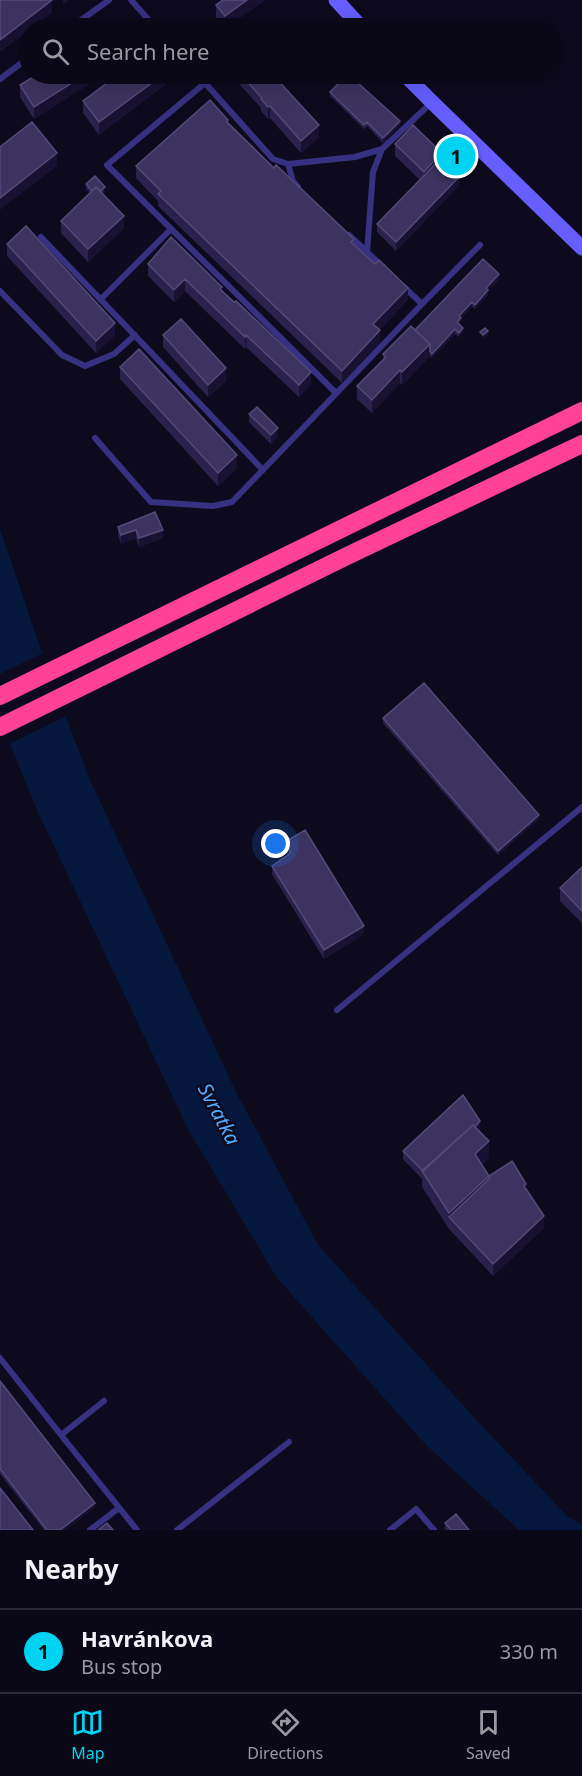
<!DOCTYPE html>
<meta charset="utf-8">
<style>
body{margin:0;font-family:"Noto Sans",sans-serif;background:#13111f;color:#f1f3f6}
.you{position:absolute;left:276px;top:844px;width:21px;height:21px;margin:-15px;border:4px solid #fff;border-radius:50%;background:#1a73e8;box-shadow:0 0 0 9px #1a73e833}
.badge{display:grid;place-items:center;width:39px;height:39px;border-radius:50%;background:#00d3f2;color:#111;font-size:20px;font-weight:700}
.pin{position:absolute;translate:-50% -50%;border:3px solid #fff;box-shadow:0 2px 6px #0006}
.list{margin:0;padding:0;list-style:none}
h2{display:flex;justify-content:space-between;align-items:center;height:78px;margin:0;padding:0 24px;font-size:26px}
h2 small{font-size:20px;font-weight:400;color:#999aa1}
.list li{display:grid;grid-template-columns:39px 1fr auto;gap:18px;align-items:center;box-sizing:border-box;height:84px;padding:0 24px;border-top:2px solid #2a2935}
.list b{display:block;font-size:22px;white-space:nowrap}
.list p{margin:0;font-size:20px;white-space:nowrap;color:#999aa1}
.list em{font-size:20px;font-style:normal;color:#999aa1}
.icon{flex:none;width:33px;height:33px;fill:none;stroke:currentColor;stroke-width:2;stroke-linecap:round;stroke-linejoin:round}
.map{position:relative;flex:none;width:582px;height:1530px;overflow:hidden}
.search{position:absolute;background:#0a0816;box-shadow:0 6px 24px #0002;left:18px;right:18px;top:18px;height:66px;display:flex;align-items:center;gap:15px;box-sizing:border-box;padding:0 21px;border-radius:33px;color:#999aa1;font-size:22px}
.sheet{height:162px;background:#0a0816}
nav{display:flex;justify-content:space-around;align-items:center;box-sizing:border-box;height:84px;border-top:2px solid #2a2935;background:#0a0816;font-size:16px;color:#999aa1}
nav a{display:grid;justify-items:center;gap:3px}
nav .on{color:#00d3f2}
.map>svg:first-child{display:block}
.water{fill:#05173c}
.pier{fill:#0e0a1e}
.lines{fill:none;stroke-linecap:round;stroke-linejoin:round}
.lane{stroke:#363181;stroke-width:6}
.secondary{stroke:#665eff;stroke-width:15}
.highway{stroke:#ff4297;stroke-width:18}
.wall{fill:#2b214d}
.shaded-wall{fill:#181132}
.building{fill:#3d3360;stroke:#544a79;stroke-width:1.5}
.labels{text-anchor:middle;stroke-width:4.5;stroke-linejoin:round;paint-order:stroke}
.water-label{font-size:20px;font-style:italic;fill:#55abff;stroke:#0e0a1e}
</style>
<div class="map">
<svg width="582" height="1530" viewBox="0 0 582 1530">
<rect width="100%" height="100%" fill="#0e0a1e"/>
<path class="water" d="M0 529 40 647 89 778 236 1092 318 1245 481 1425 566 1515 582 1525V1530H519L427 1446 277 1278 189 1131 37 810 0 720Z"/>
<path class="pier" d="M45 652 68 715 7 745 0 727V674Z"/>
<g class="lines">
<path class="lane" d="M131 0 156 28
M70 28 109 0
M197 74 273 159 288 164 355 157 382 149 431 103
M0 79 28 58
M205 83 107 165 336 393
M288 164 293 181 298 187
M349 235 383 267
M41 237 263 470
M367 252 373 172 382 149
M0 291 62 355 85 366 114 354 135 335
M101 299 171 229
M422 304 480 245
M95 438 151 502 213 506 232 502 422 304 404 287
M337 1010 582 807
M0 1358 61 1435
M104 1401 61 1435 137 1530
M90 1530 119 1508
M177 1530 289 1442
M390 1530 416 1509 434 1530"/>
<path class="secondary" d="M336 0 362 28
M404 74 432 102 582 248"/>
<path class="highway" d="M0 696 582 411
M0 727 347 556 582 444"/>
</g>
<path class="wall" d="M223 0H265L225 28 216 17V5Z
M92 74V82L34 119 20 97V85Z
M178 74V75L99 135 83 113V101Z
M231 74H272L319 137 301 153 270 118 268 119 261 111V108L231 75Z
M330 92 400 125 383 143 367 126 364 129 330 96Z
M228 123 274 168 354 244 408 300 379 330 380 343 342 383 158 206V201L136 178V166Z
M395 144 442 157 460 184 396 251 377 232V224L420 180 395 156Z
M86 184 105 191 103 193 124 228 88 262 61 233V221L90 193 86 189Z
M7 244 115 335 96 353 7 256Z
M148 264 222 290 311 384 299 397 246 347 245 349 185 291 174 302 148 276Z
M499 279 488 290V295L475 309 472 307 461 318V322L459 324 463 332 459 337 455 334 432 358 430 356 402 385 400 383 372 413 357 399V386L383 359V354L415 330Z
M163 335 226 381 208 397 163 347Z
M120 367 237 467 218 486 120 379Z
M249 414 278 436 271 444 249 422Z
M155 512 163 538 139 547 136 538 121 544 118 535V527Z
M383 718 539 819 498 855 383 723Z
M285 842 364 934 324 959 272 874V866L288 856 285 851Z
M582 867V923L560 901V888Z
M480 1130 479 1131 489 1157 482 1164 489 1176 526 1189 544 1228 493 1276 449 1229 422 1187V1179L403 1159V1151Z
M0 1381 95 1507 65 1530H44L0 1474Z
M445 1523 469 1530H445Z"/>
<path class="shaded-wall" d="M52 0V13L31 28H28V31L0 52V40Z
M63 0H69L63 5Z
M247 0H265L225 28V16Z
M86 74H92V82L34 119V107Z
M164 74H178V75L99 135V122Z
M270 106V118L268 119V107Z
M400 121V125L383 143V138Z
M319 125V137L301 153V141Z
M57 153V166L0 210V198Z
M442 153V166L424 184V172Z
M460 176V184L396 251V242Z
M124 216V228L88 262V249Z
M499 274V279L486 293V288Z
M185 279V291L174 302V290Z
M408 288V300L373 337V324Z
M488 290V295L475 309V305Z
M472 302V307L461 318V322L457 326V322L459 316Z
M115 323V335L96 353V341Z
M463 328V332L459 337V333Z
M455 329V334L432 358V354Z
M380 330V343L342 383V371Z
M488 331V335L483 340V335Z
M246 335V347L245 349V337Z
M430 344V356L402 385V372Z
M226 368V381L208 397V385Z
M400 370V383L372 413V400Z
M311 372V384L299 397V385Z
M278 428V436L271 444V435Z
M237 455V467L218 486V473Z
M136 530V538L121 544V535Z
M163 530V538L139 547V538Z
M539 815V819L498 855V851Z
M364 926V934L324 959V950Z
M480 1121V1130L428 1180 425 1175Z
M489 1141V1157L475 1170V1154Z
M489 1176V1192L449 1217V1229V1213Z
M544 1216V1228L493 1276V1264Z
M95 1503V1507L65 1530H60Z"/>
<path class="building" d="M0 0H52L0 40Z
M223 0H247L225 16 216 5Z
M38 74H86L34 107 20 85Z
M119 74H164L99 122 83 101Z
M240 74H272L319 125 301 141 270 106 268 107 261 99 262 98Z
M348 74 400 121 383 138 367 122 364 125 330 92Z
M210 100 228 120 227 122 274 168 276 165 354 239 351 242 375 264 379 260 408 288 373 324 380 330 342 371 158 194 161 191 136 166Z
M32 122 57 153 0 198V147Z
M413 125 442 153 424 172 395 144Z
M442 157 460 176 396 242 377 224Z
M95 176 105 187 101 191 96 187 92 191 86 184Z
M96 187 124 216 88 249 61 221Z
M26 226 115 323 96 341 7 244Z
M171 237 222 287 220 289 234 302 236 301 311 372 299 385 246 335 245 337 185 279 174 290 148 264Z
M483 259 499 274 486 288 488 290 475 305 472 302 459 316 461 318 457 322 463 328 459 333 455 329 432 354 430 352V344L415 330Z
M181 319 226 368 208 385 163 335Z
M411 326 430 344 402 372 400 370 372 400 357 386 386 357 383 354Z
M485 328 488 331 483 335 480 332Z
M139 349 237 455 218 473 120 367Z
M257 407 278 428 271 435 249 414Z
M155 512 163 530 139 538 136 530 121 535 118 527Z
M424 683 539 815 498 851 383 718Z
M305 830 364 926 324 950 272 866 291 853 285 842Z
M582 867V911L560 888Z
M463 1095 480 1121 475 1127 473 1125 423 1171 403 1151Z
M473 1125 489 1141 475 1154 489 1176 449 1213 422 1171Z
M512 1161 526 1184 524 1186 544 1216 493 1264 449 1217 490 1178 489 1176Z
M0 1381 95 1503 60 1530H47L0 1469Z
M0 1488 33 1530H0Z
M456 1514 469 1530H451L445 1523Z
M107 1523 113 1530H98Z"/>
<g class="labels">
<g class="water-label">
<text transform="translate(219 1114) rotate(62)" y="7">Svratka</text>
</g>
</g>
</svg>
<div class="you"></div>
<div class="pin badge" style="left:456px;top:156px">1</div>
<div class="search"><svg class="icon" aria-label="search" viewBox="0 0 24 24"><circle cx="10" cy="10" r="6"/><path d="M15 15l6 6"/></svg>Search here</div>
</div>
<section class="sheet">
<h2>Nearby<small></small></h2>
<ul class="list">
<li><span class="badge">1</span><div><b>Havránkova</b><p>Bus stop</p></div><em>330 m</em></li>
</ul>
</section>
<nav>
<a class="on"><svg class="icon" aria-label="map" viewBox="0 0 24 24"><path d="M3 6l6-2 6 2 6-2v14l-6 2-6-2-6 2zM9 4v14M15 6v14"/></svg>Map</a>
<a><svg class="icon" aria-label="directions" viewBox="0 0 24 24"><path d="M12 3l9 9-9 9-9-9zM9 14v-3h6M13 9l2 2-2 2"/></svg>Directions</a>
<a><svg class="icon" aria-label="saved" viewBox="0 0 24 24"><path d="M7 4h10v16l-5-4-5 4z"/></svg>Saved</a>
</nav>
